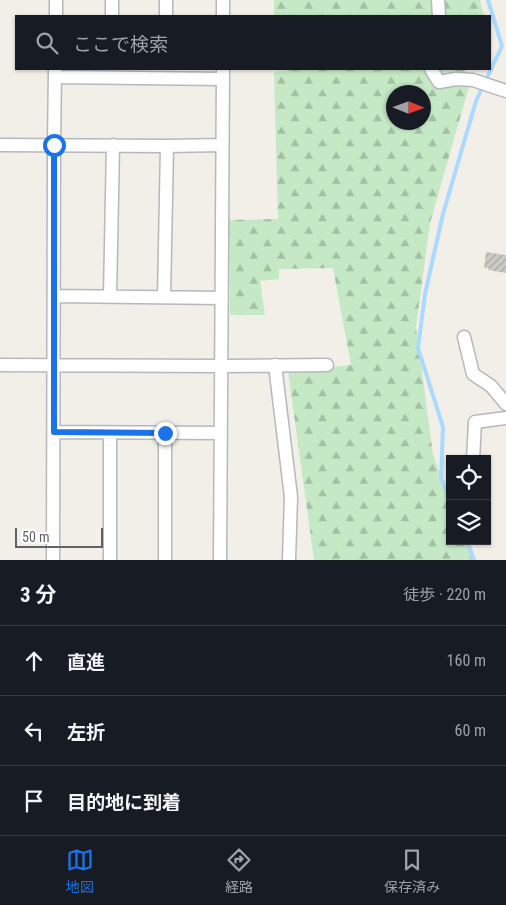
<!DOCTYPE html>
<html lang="ja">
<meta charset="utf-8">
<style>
body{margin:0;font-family:"Roboto Condensed","Noto Sans JP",sans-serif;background:#242831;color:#f1f3f6}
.controls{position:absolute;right:15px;bottom:15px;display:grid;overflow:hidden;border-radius:0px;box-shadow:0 1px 4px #0004}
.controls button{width:45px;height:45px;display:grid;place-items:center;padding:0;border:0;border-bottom:1px solid #363941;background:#171b24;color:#f1f3f6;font:25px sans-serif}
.compass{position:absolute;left:386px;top:85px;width:45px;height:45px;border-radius:50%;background:#171b24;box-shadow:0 1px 4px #0004;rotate:91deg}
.scale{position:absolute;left:15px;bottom:12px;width:88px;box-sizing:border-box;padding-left:5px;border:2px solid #5f6368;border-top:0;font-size:14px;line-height:18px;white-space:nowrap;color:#5f6368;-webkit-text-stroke:4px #fff;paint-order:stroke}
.stop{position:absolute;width:15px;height:15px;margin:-11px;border:4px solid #1a73e8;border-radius:50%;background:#fff}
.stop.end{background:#1a73e8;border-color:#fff;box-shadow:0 1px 5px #0008}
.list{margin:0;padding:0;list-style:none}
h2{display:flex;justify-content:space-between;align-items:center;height:65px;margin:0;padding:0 20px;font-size:21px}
h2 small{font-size:16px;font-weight:400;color:#9ea1a6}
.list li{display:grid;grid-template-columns:32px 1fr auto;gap:15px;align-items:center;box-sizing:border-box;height:70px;padding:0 20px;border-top:1px solid #363941}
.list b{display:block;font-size:19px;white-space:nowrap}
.list em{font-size:16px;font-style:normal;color:#9ea1a6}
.icon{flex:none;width:28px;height:28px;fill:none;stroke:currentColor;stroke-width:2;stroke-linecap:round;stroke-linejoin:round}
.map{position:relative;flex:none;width:506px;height:560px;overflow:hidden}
.search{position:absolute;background:#171b24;box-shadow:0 1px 4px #0004;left:15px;right:15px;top:15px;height:55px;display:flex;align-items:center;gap:12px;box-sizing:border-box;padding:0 18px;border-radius:0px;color:#9ea1a6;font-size:19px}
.sheet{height:275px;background:#171b24}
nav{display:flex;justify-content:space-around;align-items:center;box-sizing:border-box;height:70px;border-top:1px solid #363941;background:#171b24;font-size:14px;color:#9ea1a6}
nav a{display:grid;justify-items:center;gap:2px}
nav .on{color:#1a73e8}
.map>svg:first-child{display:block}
.forest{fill:url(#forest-firs);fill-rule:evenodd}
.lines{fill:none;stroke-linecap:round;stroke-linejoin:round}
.stream{stroke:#aadaff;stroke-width:4}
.building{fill:url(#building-hatch)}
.street-casing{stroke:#b5b8bc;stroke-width:15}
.street{stroke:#fff;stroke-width:12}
.route{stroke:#1a73e8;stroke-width:6}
</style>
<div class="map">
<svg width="506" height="560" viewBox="0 0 506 560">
<defs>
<pattern id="forest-firs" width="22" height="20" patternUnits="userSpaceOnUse" patternTransform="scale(1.25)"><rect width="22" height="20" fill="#c5e8c5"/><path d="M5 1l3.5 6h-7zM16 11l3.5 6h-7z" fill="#a3c0a4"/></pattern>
<pattern id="building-hatch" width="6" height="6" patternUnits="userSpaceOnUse" patternTransform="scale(1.25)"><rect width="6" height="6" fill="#cccac5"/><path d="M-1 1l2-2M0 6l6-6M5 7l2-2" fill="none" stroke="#a9a8a4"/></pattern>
</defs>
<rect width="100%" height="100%" fill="#f1efe8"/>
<path class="forest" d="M274 0H480L484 16H274Z
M287 69H463L472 76 430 223 416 327 433 455 450 500V541H467L474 560H314L288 371 351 365 333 268 279 269V279L260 281 265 315H230L229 220 278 219 274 72 287 71ZM394 92H424V122H394Z"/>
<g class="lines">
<path class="stream" d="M450 500 441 478 443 427 418 348 425 294 443 214 476 101 502 46 488 0
M467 541 474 560"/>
</g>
<path class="building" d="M486 252 506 255V273L488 270 489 268H484Z"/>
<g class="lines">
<defs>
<path id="street" d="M223 0V16
M438 0 439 16
M56 16V0
M112 16V0
M166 16V0
M431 69 439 82 456 79 473 80 506 91
M55 77 223 79
M0 145 167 146 222 145
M54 296 222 298
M110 296 113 145
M164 297 167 146
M464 337 473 374 491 386 506 404
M0 365 221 366 327 365
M275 365 291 497 289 560
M54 432 221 433
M110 433V560
M473 459 475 422 506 418
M53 560 54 145 55 69
M165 560V433
M220 560 223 69"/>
</defs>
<use href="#street" class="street-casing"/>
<use href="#street" class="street"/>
</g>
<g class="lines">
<path class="route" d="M54 145V432L165 433"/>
</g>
</svg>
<div class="controls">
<button><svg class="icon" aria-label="locate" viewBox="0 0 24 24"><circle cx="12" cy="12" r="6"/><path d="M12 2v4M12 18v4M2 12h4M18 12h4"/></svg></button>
<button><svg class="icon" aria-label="layers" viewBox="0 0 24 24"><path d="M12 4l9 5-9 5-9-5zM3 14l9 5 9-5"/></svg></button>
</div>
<svg class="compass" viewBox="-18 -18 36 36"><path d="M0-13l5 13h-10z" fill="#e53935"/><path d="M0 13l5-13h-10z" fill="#9ea1a6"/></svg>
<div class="scale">50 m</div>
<div class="stop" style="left:54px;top:145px"></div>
<div class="stop end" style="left:165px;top:433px"></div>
<div class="search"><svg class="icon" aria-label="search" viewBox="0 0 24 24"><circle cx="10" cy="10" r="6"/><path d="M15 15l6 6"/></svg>ここで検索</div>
</div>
<section class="sheet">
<h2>3 分<small>徒歩 · 220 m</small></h2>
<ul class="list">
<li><svg class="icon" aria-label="ahead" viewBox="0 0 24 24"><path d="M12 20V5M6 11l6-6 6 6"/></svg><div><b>直進</b></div><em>160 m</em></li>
<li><svg class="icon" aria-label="left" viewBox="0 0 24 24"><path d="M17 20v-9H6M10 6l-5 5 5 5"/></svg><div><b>左折</b></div><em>60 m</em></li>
<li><svg class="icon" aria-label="arrive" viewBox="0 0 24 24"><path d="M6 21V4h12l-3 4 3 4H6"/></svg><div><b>目的地に到着</b></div></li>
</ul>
</section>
<nav>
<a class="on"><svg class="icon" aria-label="map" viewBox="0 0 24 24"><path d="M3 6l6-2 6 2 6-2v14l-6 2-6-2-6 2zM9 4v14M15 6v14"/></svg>地図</a>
<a><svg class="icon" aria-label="directions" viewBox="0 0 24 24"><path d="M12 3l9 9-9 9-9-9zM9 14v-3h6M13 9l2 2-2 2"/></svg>経路</a>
<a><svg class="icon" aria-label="saved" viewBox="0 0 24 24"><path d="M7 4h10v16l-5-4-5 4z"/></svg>保存済み</a>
</nav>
